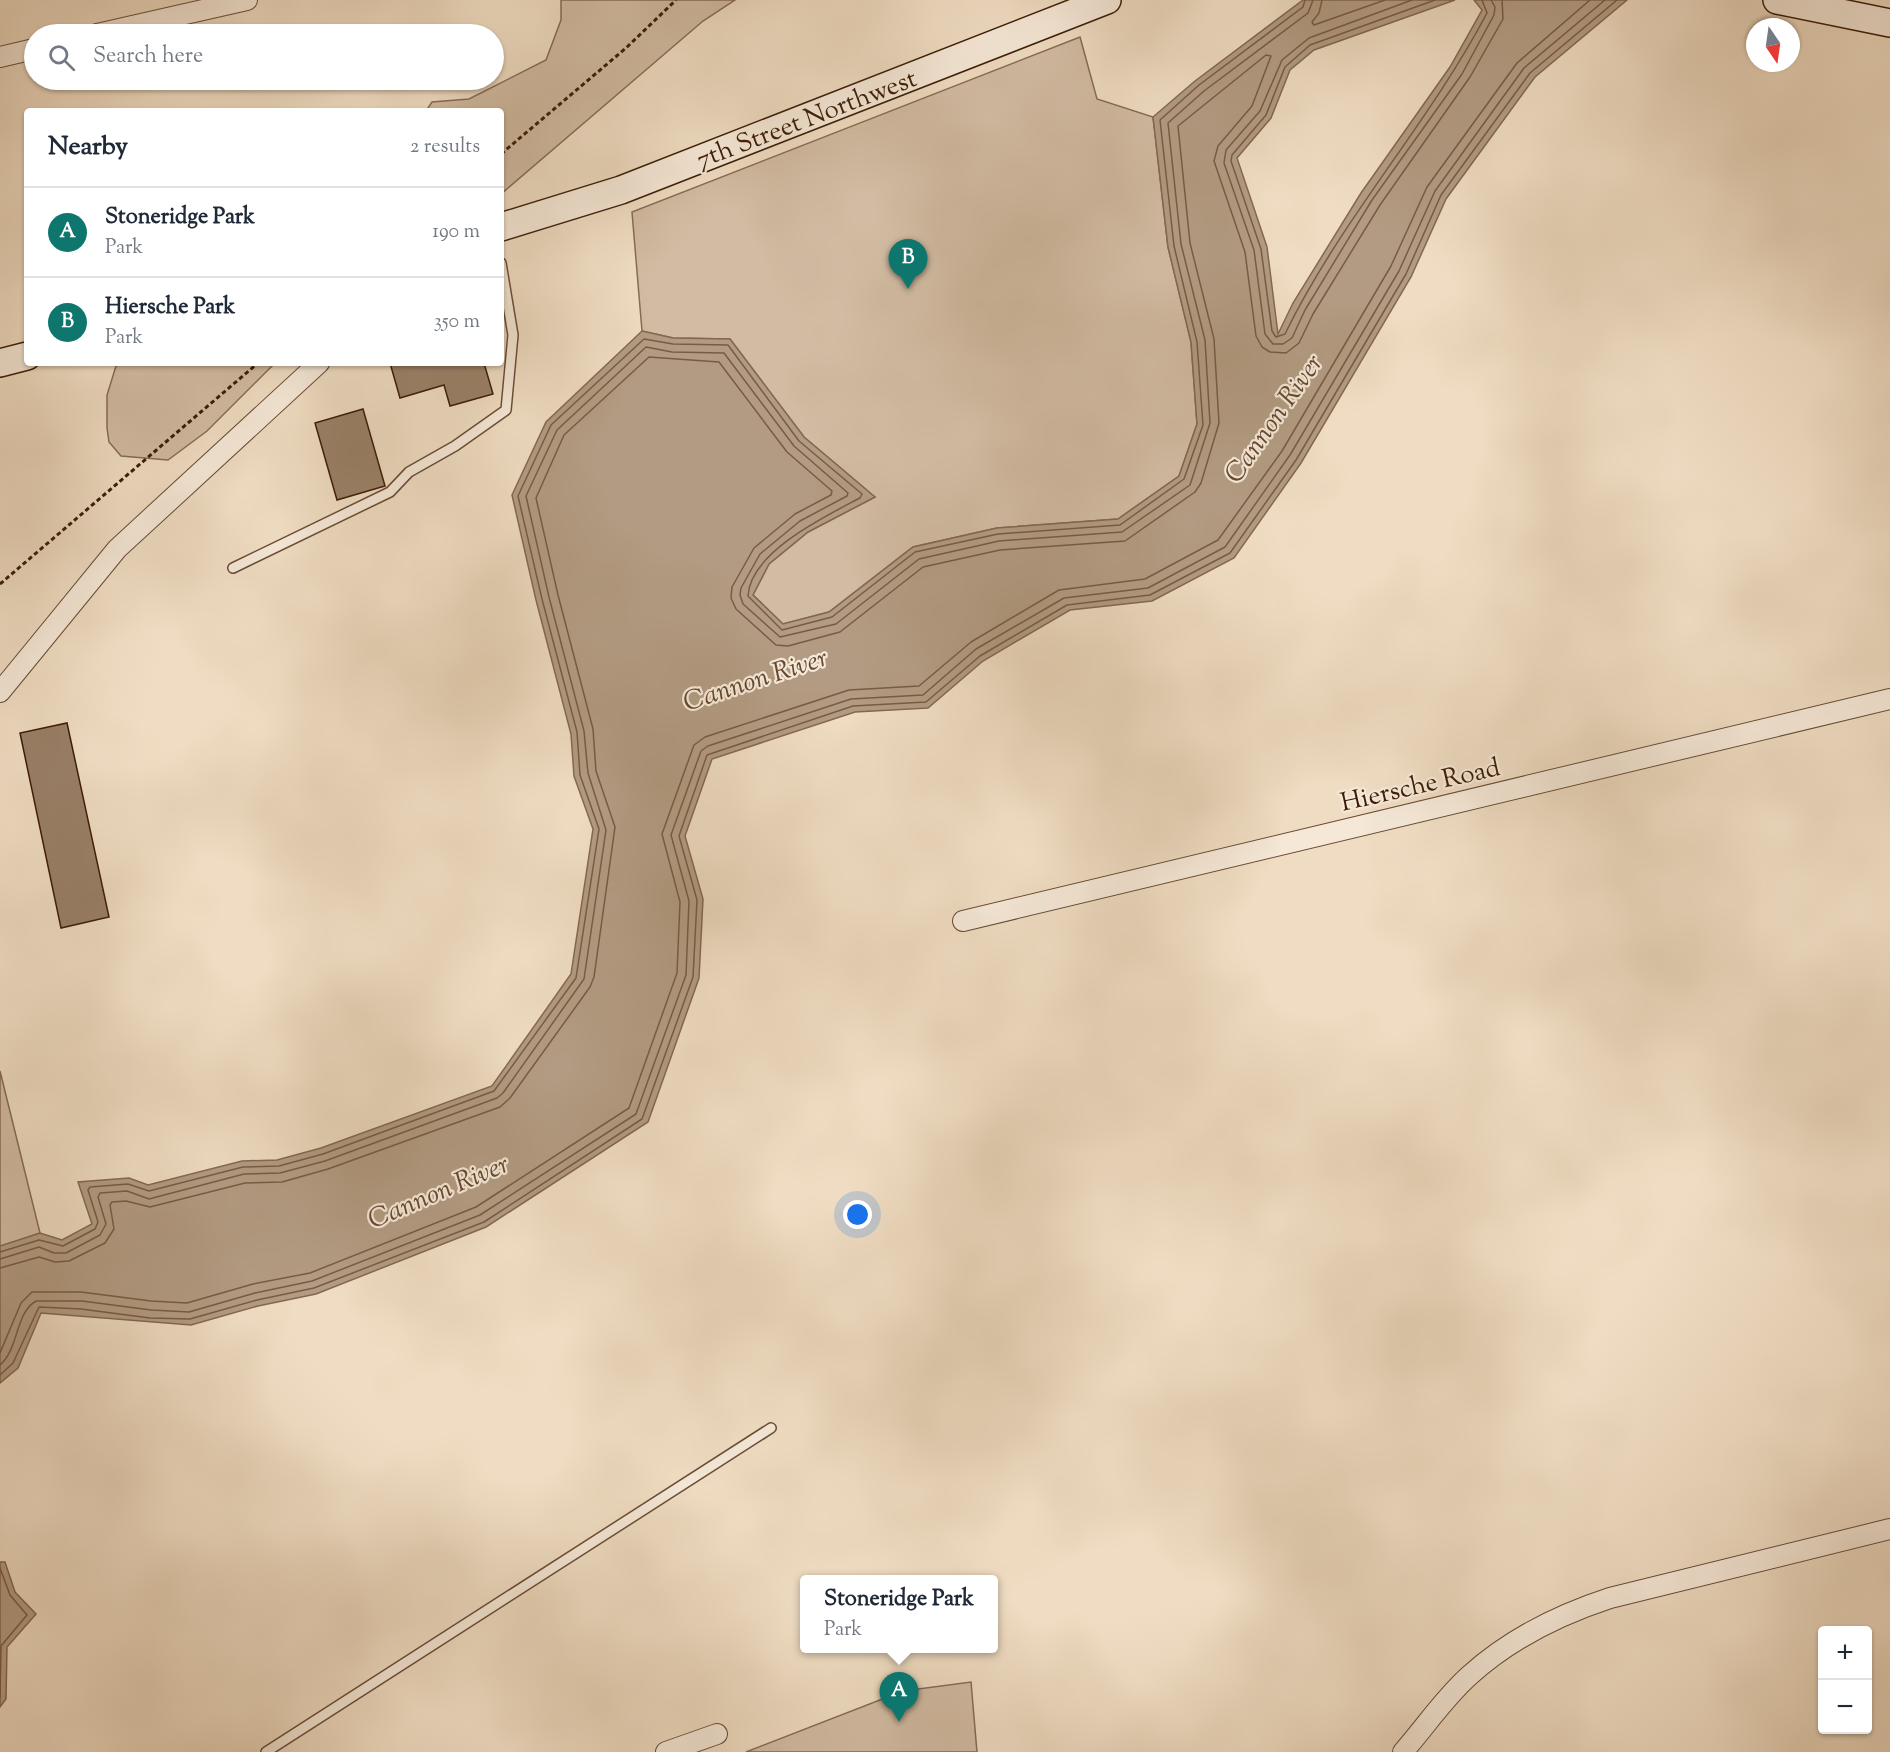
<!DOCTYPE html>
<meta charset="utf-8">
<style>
body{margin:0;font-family:"Sorts Mill Goudy",serif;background:#f6f6f7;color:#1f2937}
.controls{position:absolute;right:18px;bottom:18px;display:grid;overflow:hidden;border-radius:6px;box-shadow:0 2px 4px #0004}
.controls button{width:54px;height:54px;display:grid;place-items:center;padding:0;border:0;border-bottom:2px solid #e0e1e3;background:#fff;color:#1f2937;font:30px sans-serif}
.compass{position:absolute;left:1746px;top:18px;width:54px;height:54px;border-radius:50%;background:#fff;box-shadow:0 2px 4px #0004;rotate:167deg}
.you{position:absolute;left:858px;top:1215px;width:21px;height:21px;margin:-15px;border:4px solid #fff;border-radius:50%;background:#1a73e8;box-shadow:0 0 0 9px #1a73e833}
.badge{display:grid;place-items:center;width:39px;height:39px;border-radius:50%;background:#0f766e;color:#fff;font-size:20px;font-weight:700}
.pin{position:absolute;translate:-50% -50px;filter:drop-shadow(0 2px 3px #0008)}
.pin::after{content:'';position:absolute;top:32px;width:21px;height:18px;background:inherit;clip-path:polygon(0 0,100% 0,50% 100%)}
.popup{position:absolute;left:800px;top:1575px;width:198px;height:78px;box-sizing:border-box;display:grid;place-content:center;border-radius:6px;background:#fff;filter:drop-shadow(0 2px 4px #0005);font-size:20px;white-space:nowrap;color:#747a83}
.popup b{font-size:22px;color:#1f2937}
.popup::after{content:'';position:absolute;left:50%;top:100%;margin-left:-12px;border:12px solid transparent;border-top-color:#fff}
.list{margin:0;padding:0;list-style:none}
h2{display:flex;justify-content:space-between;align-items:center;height:78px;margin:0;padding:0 24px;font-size:26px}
h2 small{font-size:20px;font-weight:400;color:#747a83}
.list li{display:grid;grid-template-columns:39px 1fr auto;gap:18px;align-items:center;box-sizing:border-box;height:90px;padding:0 24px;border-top:2px solid #e0e1e3}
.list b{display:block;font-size:22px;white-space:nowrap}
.list p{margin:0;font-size:20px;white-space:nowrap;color:#747a83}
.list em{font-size:20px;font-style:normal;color:#747a83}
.icon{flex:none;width:33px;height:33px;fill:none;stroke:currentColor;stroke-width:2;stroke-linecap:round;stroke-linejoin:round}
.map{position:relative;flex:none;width:1890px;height:1752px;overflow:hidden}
.search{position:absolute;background:#fff;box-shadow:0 2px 4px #0004;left:24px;top:24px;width:480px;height:66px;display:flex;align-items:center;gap:15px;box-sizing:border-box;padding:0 21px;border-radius:33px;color:#747a83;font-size:22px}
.panel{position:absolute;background:#fff;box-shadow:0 2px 4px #0004;left:24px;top:108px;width:480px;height:258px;border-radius:6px}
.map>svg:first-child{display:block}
.green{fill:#d1bba2;stroke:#866c54;stroke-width:1.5}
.water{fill:#b29b82;stroke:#836851;stroke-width:1.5}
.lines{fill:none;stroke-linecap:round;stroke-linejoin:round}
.shore{stroke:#775c44;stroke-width:1.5}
.building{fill:#998068;stroke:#3c1c07;stroke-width:1.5}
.lane-casing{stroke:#694c36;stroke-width:12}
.street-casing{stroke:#694c36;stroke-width:22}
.secondary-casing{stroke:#3c1c07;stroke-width:30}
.path{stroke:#3c1c07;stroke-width:3;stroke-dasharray:4.5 3;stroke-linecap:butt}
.lane{stroke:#f5e8d7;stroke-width:9}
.street{stroke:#f5e8d7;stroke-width:20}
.secondary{stroke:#f5e8d7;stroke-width:27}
.labels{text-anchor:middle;stroke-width:4.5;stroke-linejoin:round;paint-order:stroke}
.street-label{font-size:26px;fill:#3c1c07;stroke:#f5e8d7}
.water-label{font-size:27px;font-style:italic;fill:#654832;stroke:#f5e8d7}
</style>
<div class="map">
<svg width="1890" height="1752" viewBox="0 0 1890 1752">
<rect width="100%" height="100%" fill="#efdcc2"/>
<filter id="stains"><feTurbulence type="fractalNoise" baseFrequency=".00333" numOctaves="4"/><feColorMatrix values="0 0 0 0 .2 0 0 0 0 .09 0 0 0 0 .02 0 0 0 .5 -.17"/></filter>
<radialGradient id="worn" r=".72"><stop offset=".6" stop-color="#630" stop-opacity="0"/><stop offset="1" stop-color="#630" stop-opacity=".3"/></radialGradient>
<path class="green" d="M561 0H735L703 21 501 194V111H426L432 102 469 99 546 60 561 20Z
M1080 37 1097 99 1153 117 1168 247 1191 342 1197 424 1179 476 1118 519 997 528 913 547 829 612 783 624 753 595 769 564 808 532 875 497 804 437 730 339 673 338 642 331 632 212Z
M124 363H275L207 431 168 460 121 456 109 442 107 428V395L116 366Z
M0 1071 40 1233 0 1247Z
M971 1682 977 1752H746L903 1691Z"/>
<path class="water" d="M1303 0H1455L1314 50 1290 70 1271 118 1237 158 1267 247 1278 334 1293 303 1361 193 1450 67 1482 10 1474 0H1627L1535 77 1446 199 1411 277 1301 463 1234 558 1152 601 1070 610 983 661 928 708 855 712 712 759 685 836 703 899 699 978 648 1122 486 1227 316 1294 258 1306 191 1325 41 1313 18 1368 0 1383V1246L40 1233 62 1240 92 1224 78 1182 129 1178 148 1185 242 1161 277 1160 321 1148 492 1086 571 974 593 829 574 776 571 734 536 600 512 495 546 422 642 331 673 338 730 339 804 437 875 497 808 532 769 564 753 595 783 624 829 612 913 547 997 528 1118 519 1179 476 1197 424 1191 342 1168 247 1153 117 1195 81Z
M0 1562H5L15 1592 36 1614 7 1647 6 1699 0 1707Z"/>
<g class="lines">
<path class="shore" d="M1322 0 1319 13 1312 22 1314 25 1385 0
M1412 0 1309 38 1282 60 1260 111 1226 150 1224 163 1254 250 1265 334 1273 344H1283L1292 338 1305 310 1372 200 1462 74 1494 15 1495 7 1491 0
M1435 0 1310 45 1285 67 1266 115 1232 155 1231 161 1261 249 1272 331 1276 337 1285 334C1341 219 1428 125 1487 13L1482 0
M0 1252 39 1240 63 1246 95 1229 98 1222 88 1190 90 1187 128 1184 149 1191 243 1167 279 1166 323 1154 494 1091 576 978 599 829 580 775 577 732 542 599 518 496 551 425 644 339 673 344 728 345 799 441 862 494 860 498C826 516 750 552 748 596L782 630 832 617 915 552 998 534 1120 525 1184 479 1203 425 1197 342 1174 246 1160 120 1199 85 1303 7 1305 0
M0 1259 39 1247 54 1253H66L100 1235 106 1224 98 1197 100 1193 127 1191 149 1199 244 1174 280 1173 325 1161 497 1098 503 1093 584 979 606 830 588 773 584 731 549 597 526 496 557 430 646 347 672 352 724 353 794 446 848 493 847 496 800 521 760 554 741 588 740 595 743 604 780 637 836 624 919 559 999 541 1122 532 1190 485 1210 423 1205 340 1181 244 1168 123 1204 91 1308 13 1313 0
M0 1268 39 1257 55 1262 69 1261 105 1243 114 1229 110 1205 112 1202 126 1201 150 1207 245 1183 282 1182 328 1169 500 1107 510 1098 590 987 594 977 615 827 596 771 593 729 558 595 536 498 564 435 649 357 719 362 787 452 832 491 831 495 795 514 754 548 732 587 731 598 736 609 776 645 788 646 840 632 923 567 1000 550 1125 541 1195 492 1201 483 1219 423 1214 339 1190 243 1178 126 1266 55 1271 56 1252 106 1218 146 1214 161 1245 252 1256 336 1262 347 1270 352 1286 353 1299 343 1313 314 1380 205 1470 77 1503 19 1502 0
M0 1353 21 1303 32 1292H81L151 1301 187 1303 253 1284 310 1273 476 1207 629 1108 677 973 680 902 662 834 694 745 705 737 849 690 919 686 971 642 1059 590 1145 579 1218 540 1282 451 1391 266 1427 187 1517 63 1590 0
M0 1365C19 1349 15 1313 36 1301H82L151 1310 189 1312 255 1293 312 1281 480 1215 636 1114 686 975 689 901 671 835 701 751 708 746 851 699 923 695 976 649 1064 598 1148 588 1225 547 1290 455 1399 271 1435 191 1524 68 1605 0
M0 1375 13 1363 39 1307 81 1309 150 1318 190 1319 257 1300 314 1288 484 1222 642 1119 693 977 697 900 679 836 707 755 853 706 926 702 980 656 1067 605 1150 595 1230 553 1296 460 1406 274 1441 195 1530 73 1617 0
M0 1568 10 1595 27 1615 1 1646 0 1697"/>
</g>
<path class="building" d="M390 363H484L493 394 450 406 444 385 400 398Z
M363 409 385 486 337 500 315 423Z
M67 723 109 917 61 928 20 733Z"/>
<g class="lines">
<defs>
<path id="lane" d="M233 568 390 492 409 472 455 446 506 410 513 335 501 263
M266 1752 771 1428"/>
<path id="street" d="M97 34 247 0
M0 57 34 49
M0 692 117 549 319 363
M963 921 1890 699
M666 1752 717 1734
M1403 1752C1425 1727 1445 1697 1470 1675 1511 1638 1558 1615 1610 1598L1890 1529"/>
<path id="secondary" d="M1777 0 1890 23
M501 227 621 190 1107 0
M0 363 27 356"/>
</defs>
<use href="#lane" class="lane-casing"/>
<use href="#street" class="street-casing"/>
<use href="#secondary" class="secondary-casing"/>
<path class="path" d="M501 154 626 48 676 0
M0 584 258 363"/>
<use href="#lane" class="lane"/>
<use href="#street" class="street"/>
<use href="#secondary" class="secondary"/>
</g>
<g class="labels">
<g class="street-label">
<text transform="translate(806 118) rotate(-21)" y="9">7th Street Northwest</text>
<text transform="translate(1420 784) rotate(-13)" y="9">Hiersche Road</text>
</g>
<g class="water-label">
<text transform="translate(1273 418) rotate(-55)" y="9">Cannon River</text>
<text transform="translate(755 679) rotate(-18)" y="9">Cannon River</text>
<text transform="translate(438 1191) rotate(-23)" y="9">Cannon River</text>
</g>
</g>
<rect width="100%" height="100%" filter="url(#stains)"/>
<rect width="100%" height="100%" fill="url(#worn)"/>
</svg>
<div class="controls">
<button>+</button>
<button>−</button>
</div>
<svg class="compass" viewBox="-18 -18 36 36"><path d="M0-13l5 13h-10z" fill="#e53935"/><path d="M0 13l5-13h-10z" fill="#747a83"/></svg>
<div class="you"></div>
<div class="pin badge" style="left:899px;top:1722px">A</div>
<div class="popup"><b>Stoneridge Park</b>Park</div>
<div class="pin badge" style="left:908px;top:289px">B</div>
<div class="search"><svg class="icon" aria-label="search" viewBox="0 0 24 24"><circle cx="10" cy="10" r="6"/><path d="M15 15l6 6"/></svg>Search here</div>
<section class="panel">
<h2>Nearby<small>2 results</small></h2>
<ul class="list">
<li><span class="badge">A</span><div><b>Stoneridge Park</b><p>Park</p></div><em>190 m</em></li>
<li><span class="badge">B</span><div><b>Hiersche Park</b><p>Park</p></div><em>350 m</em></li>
</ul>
</section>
</div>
